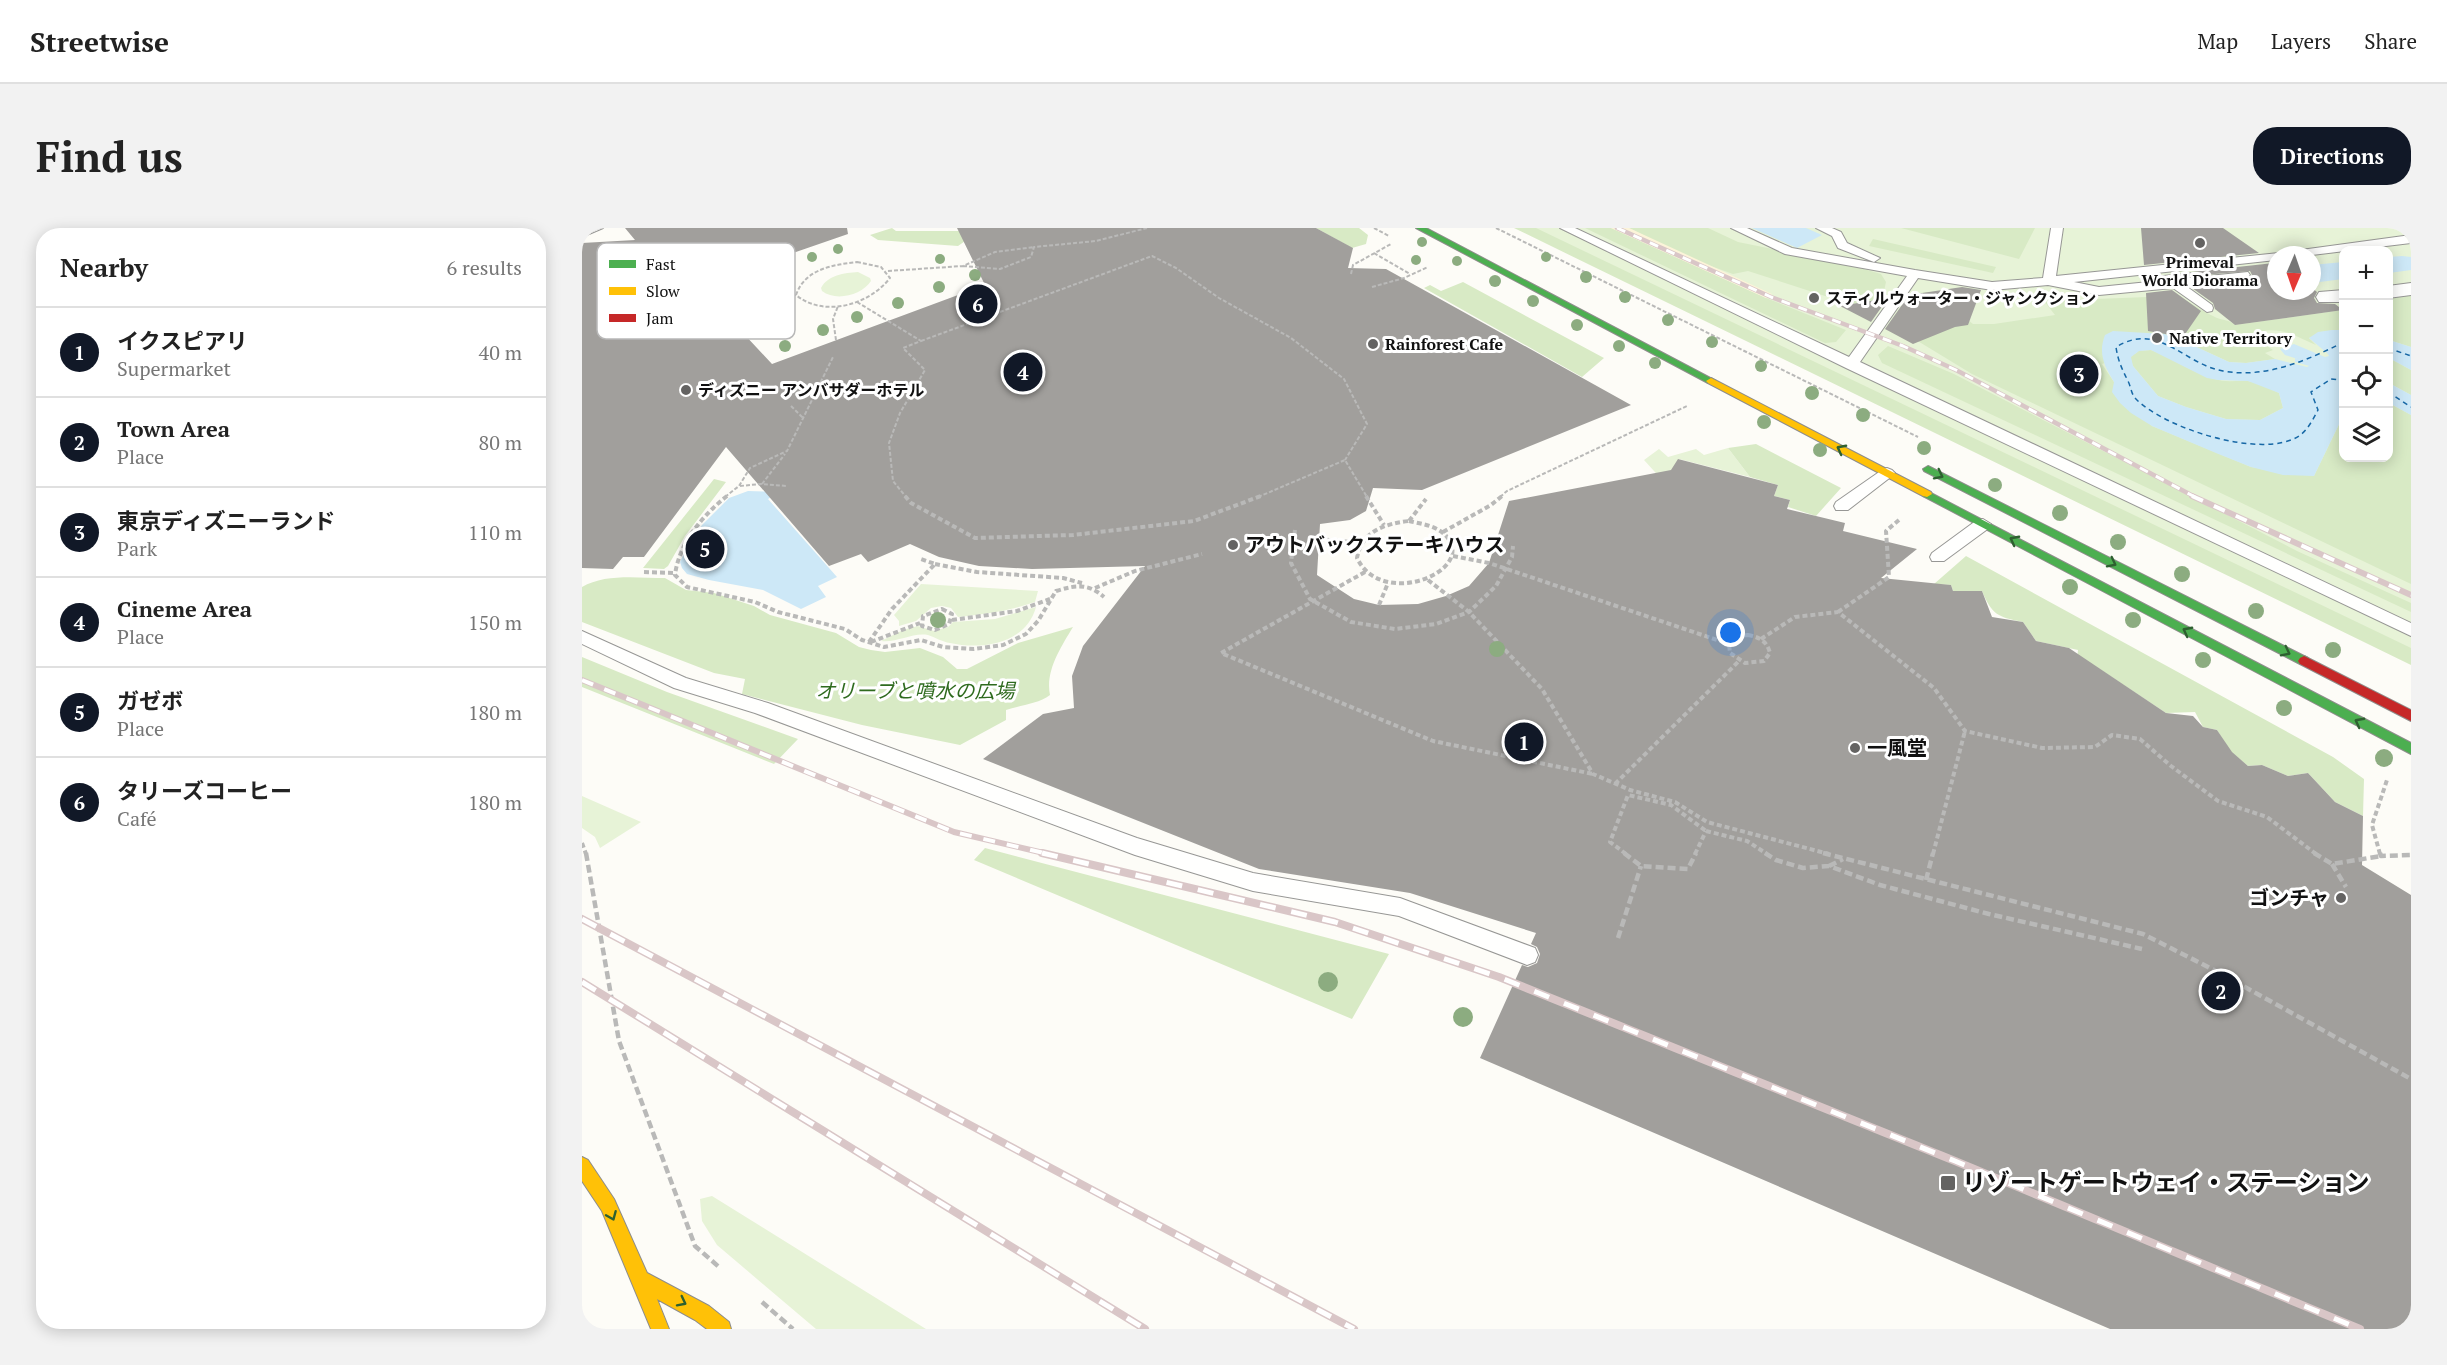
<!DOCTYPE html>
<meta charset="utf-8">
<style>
body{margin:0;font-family:"PT Serif","Noto Sans JP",serif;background:#f2f2f2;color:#222}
.controls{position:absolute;right:18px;top:18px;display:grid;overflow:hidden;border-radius:12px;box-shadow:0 3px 15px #0003}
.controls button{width:54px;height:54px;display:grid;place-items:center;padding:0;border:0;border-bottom:2px solid #e0e0e0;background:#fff;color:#222;font:30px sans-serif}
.compass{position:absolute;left:1685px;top:18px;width:54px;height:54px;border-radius:50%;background:#fff;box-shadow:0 3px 15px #0003;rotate:182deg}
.you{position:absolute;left:1149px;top:405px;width:21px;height:21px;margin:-15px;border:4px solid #fff;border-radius:50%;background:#1a73e8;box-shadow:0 0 0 9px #1a73e833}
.badge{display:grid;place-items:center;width:39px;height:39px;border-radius:50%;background:#111827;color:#fff;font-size:20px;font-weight:700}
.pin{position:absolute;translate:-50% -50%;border:3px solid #fff;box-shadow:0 2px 6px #0006}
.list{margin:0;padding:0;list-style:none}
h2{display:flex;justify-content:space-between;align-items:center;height:78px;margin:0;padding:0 24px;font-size:26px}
h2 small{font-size:20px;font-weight:400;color:#767676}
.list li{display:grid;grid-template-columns:39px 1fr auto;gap:18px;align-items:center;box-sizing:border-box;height:90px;padding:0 24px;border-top:2px solid #e0e0e0}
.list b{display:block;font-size:22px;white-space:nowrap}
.list p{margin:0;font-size:20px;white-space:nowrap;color:#767676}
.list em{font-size:20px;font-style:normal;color:#767676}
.icon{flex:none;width:33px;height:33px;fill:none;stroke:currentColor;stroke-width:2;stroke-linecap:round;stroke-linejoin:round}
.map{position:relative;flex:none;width:1829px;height:1101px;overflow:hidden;border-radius:24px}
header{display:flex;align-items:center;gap:36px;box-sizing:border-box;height:84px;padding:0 30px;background:#fff;border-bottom:2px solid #e0e0e0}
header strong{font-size:28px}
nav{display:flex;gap:33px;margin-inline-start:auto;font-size:21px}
.intro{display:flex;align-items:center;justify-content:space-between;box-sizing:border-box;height:144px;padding:0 36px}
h1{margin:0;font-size:42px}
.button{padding:15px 27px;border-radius:24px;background:#111827;color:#fff;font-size:21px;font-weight:700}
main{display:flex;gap:36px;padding:0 36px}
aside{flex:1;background:#fff;border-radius:24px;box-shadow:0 3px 15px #0003}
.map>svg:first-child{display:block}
.green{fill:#e7f3d7;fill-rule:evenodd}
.forest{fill:#d8eac5}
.sand{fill:#fcf4d9}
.water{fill:#cde8f7;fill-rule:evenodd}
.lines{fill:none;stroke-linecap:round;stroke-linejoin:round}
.stream{fill:#cde8f7;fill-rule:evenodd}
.ferry{stroke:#1768a6;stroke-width:1.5;stroke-dasharray:5 4;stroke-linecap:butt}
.building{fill:#a19f9c}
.lane-casing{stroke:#979795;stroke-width:2}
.street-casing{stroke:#979795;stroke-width:2}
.fast-casing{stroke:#8e8d8b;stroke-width:2}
.slow-casing{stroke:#8e8d8b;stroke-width:2}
.jam-casing{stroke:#8e8d8b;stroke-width:2}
.path-far2{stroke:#b9b9b8;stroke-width:2;stroke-dasharray:4 2;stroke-linecap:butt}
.path-far1{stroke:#b9b9b8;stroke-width:4;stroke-dasharray:5 3;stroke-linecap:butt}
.path{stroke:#b9b9b8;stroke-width:4.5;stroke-dasharray:8 4;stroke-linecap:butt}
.lane{fill:#fffffe;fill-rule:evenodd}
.street{fill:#fffffe;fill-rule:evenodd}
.fast{fill:#4caf50;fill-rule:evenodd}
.slow{fill:#ffc107;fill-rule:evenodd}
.jam{fill:#c62828;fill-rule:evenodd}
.rail-far2-casing{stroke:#d9c6c7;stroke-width:4.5}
.rail-far1-casing{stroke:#d9c6c7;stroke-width:6}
.rail-casing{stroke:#d9c6c7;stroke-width:8}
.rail-far2{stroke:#fff;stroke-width:3;stroke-dasharray:9;stroke-linecap:butt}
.rail-far1{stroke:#fff;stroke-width:4;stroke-dasharray:12;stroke-linecap:butt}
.rail{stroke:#fff;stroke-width:5;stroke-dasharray:16;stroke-linecap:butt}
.tree{fill:#8cac80}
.oneway{stroke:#2e6030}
.poi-dot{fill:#646362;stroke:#fff;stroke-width:2}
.labels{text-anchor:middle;stroke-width:6;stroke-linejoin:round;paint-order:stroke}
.far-poi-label{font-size:16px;font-weight:bold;fill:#111;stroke:#fff;text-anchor:start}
.poi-label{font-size:20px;font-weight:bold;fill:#111;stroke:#fff;text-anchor:start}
.park-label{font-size:20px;font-style:italic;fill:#2f6b1f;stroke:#fff}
.near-poi-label{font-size:24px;font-weight:bold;fill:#111;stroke:#fff;text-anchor:start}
.key{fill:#fff;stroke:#b8b8b8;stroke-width:1.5}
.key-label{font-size:16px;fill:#111}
</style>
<header>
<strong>Streetwise</strong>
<nav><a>Map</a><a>Layers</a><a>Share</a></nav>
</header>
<div class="intro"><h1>Find us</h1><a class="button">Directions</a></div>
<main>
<aside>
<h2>Nearby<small>6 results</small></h2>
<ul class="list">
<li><span class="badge">1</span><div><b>イクスピアリ</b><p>Supermarket</p></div><em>40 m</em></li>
<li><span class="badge">2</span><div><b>Town Area</b><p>Place</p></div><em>80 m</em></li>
<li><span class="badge">3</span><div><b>東京ディズニーランド</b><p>Park</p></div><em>110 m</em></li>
<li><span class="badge">4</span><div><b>Cineme Area</b><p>Place</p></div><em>150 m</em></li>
<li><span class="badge">5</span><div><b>ガゼボ</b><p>Place</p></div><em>180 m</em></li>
<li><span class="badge">6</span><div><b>タリーズコーヒー</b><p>Café</p></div><em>180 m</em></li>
</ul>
</aside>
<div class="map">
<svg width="1829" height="1101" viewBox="0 0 1829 1101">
<rect width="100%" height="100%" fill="#fdfcf7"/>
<path class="green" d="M934 0H1829V436ZM1762 22H1806V230H1762ZM1694 27H1730V63H1694Z
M276 44 288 50 289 53C280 67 254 74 240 63L239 60C246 47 262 45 276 44Z
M1146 220 1168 249 1097 231 1082 254 1062 232 1077 221 1086 229 1114 221 1122 227Z
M339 356 456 363 453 374C427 383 403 386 376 389L369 380 360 378 349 380 334 393 317 398V393L312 387Z
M454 379C444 416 400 422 368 415 360 414 353 409 346 407 331 404 315 415 299 413L321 402 336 398 352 403 366 399 371 394 413 391Z
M0 568 59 594 18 620 13 609 0 600Z
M130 968 344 1101H234L135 1017 120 993 118 971Z"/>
<path class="forest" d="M310 0 314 3H487L389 9 376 18 296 12 288 7Z
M734 0H777L786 7 784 16 770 20Z
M932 0H954L1829 420V437Z
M1003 0H1029L1184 70 1264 102 1254 114 1243 115Z
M1047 0H1126L1156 14 1261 35 1299 46 1304 54 1302 63 1289 79 1274 78 1166 43 1151 46 1112 32Z
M1319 0H1453L1437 31Z
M1291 11 1414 39 1411 45 1287 18Z
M881 54 1022 130 1000 149 842 60 848 57 859 63Z
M1344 64H1350L1391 96H1412L1473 87 1462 73 1591 68C1610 73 1614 80 1631 88 1639 93 1644 90 1653 97L1761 82V102H1750L1727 110 1734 117C1706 105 1698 97 1667 106L1691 122 1683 125 1693 131 1664 135 1647 134 1595 110 1520 136 1532 154 1570 198 1669 239 1732 248 1761 188 1762 230H1806L1807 175 1829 187V356L1390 146 1316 101 1338 65Z
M1829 65V119L1807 112 1806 69Z
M1306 118 1372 146 1715 323 1829 375V384L1300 135 1296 127Z
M1569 122C1591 130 1610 145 1633 151 1644 155 1656 152 1666 153 1677 155 1688 160 1697 165L1701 180 1678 192 1644 191 1604 179 1576 168 1551 138 1548 129 1557 123Z
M1807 130 1829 142V167L1807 155Z
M1174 216 1259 260 1234 288 1206 279 1208 272 1192 268 1196 257 1168 249 1146 220Z
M132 251 144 254 103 308 86 338 82 341 61 340Z
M1384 328 1751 529 1782 551 1781 588 1753 574 1726 545 1706 548 1680 537 1666 538 1649 524 1635 502 1621 499 1613 484 1584 485 1510 436 1495 432 1496 422 1454 413 1441 394C1416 389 1410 387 1400 363H1371L1369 357 1352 356Z
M83 350 104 362 132 365 172 378 188 387 254 405 277 419 289 422 303 424 338 420 361 429 375 441H385L436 415 491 399C479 419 463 443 468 467 456 476 439 477 424 482V492L378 517 280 497 160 466 163 451 132 445 0 394V359C23 345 57 350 83 350Z
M0 429 85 464 216 511 192 536 0 459Z
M403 620 807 726 770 791 392 632Z"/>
<path class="sand" d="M1029 0H1047L1190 66 1184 70Z"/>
<path class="water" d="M1170 0H1224L1240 7 1215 20Z
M1820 28 1829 29V42L1807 45V29Z
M1761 34V51L1730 55V37Z
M1750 102H1761V188L1732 248 1701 247 1669 239 1634 225 1570 198 1549 185 1538 175 1530 164 1532 154C1522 138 1516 125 1523 107L1531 103 1582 106 1595 110 1647 134 1664 135 1693 131 1725 139 1729 137 1728 135 1703 127 1698 121 1712 116 1743 129 1747 128 1745 125 1727 110 1736 104ZM1569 122 1625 150 1636 152 1666 153 1697 165 1701 180 1678 192 1644 191 1604 179 1576 168 1551 138 1549 129 1557 123Z
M1807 112 1829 119V142L1807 130Z
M1807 155 1829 167V187L1807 175Z
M166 263 198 264 186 271 255 349 236 358 244 369 219 381 181 362 127 352 105 346 100 340 98 334 103 323 120 297 147 270Z"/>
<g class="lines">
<path class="stream" d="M1713 130 1751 140 1746 143 1713 134Z"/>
<path class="ferry" d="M1762 114C1726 132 1683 151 1641 143 1601 136 1577 93 1534 119 1536 133 1540 141 1546 153 1549 159 1549 165 1553 170 1581 200 1680 232 1717 208 1726 202 1731 191 1736 182L1729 164 1749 151 1762 152
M1806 120 1829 128
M1806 164 1829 179"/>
</g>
<path class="building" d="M43 0H265L266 6 130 53 134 57 121 62 190 136 403 57 375 0H734L771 20 766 40 804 41 1049 177 840 262 791 260 784 283 768 292 738 296 735 347 772 371 797 377 836 376 864 368 887 358 907 335 927 273 1089 242 1096 231 1196 257 1192 268 1208 272 1205 281 1263 295 1261 303 1335 321 1299 350 1369 357 1371 363H1400L1410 389 1441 394 1454 413 1487 420 1584 485 1611 488 1621 499 1635 502 1650 524 1666 538 1680 537 1706 548 1726 545 1753 574 1781 588 1780 637 1829 667V1101H1528L898 830 940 737 946 739 955 735 958 726 955 719 949 716 954 705 828 665 677 641 401 531 461 486 492 480 490 448 501 418 563 338 450 341 397 338 357 329 328 316 286 334 279 326 247 338 144 219 62 329H41L31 341 0 340V15L53 12Z
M1559 0H1641L1677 25 1562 37Z
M1692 35 1694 36V63H1730V60L1735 64 1732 70 1735 75 1753 76 1761 82 1653 97 1633 81 1631 75 1610 60 1662 53 1670 47 1668 43 1563 52V49Z
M1380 59 1399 62 1386 97 1373 99 1331 116 1303 101 1327 67Z
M1590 62 1619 83 1597 115 1589 107 1566 103 1564 65Z
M1306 70 1289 94 1258 78Z"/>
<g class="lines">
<defs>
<path id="lane" d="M3 0H21L0 9V1Z
M978 0H993L1267 129 1325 48 1203 26 1149 0H1165L1210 20 1333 42 1410 54 1461 50 1469 0H1481L1474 48 1697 25 1829 7V15L1730 27H1694V32L1492 54 1517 59 1666 44 1668 47 1662 51 1604 58 1630 77 1631 80 1630 83 1625 84 1591 60 1517 67 1466 57 1410 62 1336 50 1278 134 1829 395V408L1264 140Z
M1234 0H1250L1259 4 1265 15 1298 30 1292 34 1256 20 1250 8Z
M1305 240 1310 242 1313 245 1310 248 1266 282H1254L1252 278 1254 274 1300 242Z
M1401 291 1409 296 1407 300 1362 333H1350L1348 329 1350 325 1395 292Z
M0 403 104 450 186 475 555 610 671 645 818 670 953 720 956 727 953 734 945 737 817 688 671 663 553 627 173 485 92 460 0 416Z"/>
<path id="street" d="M1829 55V67L1806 70V58Z
M1762 62V74H1737L1734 69 1737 64Z"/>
<path id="fast" d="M834 0H844L1134 153 1126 155Z
M1346 238 1726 430 1728 433 1726 436H1718L1342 243 1341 241Z
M1345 263 1829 515V526L1341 268V264Z"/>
<path id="slow" d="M1129 150 1349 264 1350 266 1345 269 1341 268 1126 155 1124 153Z
M0 929 6 932 32 971 65 1045 127 1078 147 1094 149 1101H125L113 1092 75 1071 87 1101H69L20 983 0 953Z"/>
<path id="jam" d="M1722 428 1829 482V493L1718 436 1716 433 1718 430Z"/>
</defs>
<use href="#lane" class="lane-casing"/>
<use href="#street" class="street-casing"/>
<use href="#fast" class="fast-casing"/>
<use href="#slow" class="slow-casing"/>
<use href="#jam" class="jam-casing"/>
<path class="path-far2" d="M792 0 807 8
M914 0 1336 209
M792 25 828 46
M275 34 299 39 308 50C287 77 242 90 214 67 223 41 250 37 275 34Z
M381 38 418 41 449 29 452 19 514 13 565 0
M306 43 381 38 413 24 452 19
M769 46 771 37 809 16
M790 59 822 50 846 39
M126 60 144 74 214 67
M275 74 339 113 321 120 343 142 318 185 307 215 311 253 324 269
M160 109 166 110
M254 112 251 91 256 78
M339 113 570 28 594 40 637 70 709 110 762 151 785 196 763 232
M209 178 221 190
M180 256 203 226
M158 258 179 256 205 258
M143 269 157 258 168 240 205 223 251 129
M676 269 763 232 785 269
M918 269 925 263 1105 178"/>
<path class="path-far1" d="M145 268C121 287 97 315 93 347L105 359 173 374 196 384 263 401 280 412 302 419 339 412 361 419 392 421 421 417 444 406 456 393 474 363C494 357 506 355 522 369
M323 268 329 275 393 310 491 307 612 293 679 268
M784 268 802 297
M827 293C840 296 856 298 865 309 894 343 800 382 775 330 780 303 802 296 827 293Z
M827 293 844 271
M713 302 709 335 728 371 769 394 813 401 854 396 887 384 914 358 930 329 931 318
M861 304 909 277 920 268
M737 311 778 315
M871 328 907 335 1147 416
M353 336 395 344 481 350 500 355
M62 344 94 345
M783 344 639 425 851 513 1011 546
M846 352 887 384 960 461 1011 546 1048 562 1093 574 1125 594 1247 626
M513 360 553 343 620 326
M797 377 806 355
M360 381 370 386 367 396 353 402 340 398 341 388Z
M1256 384 1307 349 1304 303 1318 291
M370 392 435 383 468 371
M1166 407C1177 409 1185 413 1188 425L1182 433 1163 435 1148 425 1147 416 1155 408Z
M1179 411 1213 389 1256 384 1352 460 1383 503 1460 520 1513 519 1530 507 1558 511 1589 538 1636 573 1685 589 1734 626
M287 414 310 381 353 336 339 331
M289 414 338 395
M1033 556 1157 433
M1124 603 1165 613 1185 626
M0 615 4 626
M1044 626 1028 614 1046 567 1089 577 1124 603
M1113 626 1124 603
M1351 626 1383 503
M1798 626 1790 597 1805 552"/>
<path class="path" d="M4 625 37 813 113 1018 137 1039
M1042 625 1059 638 1106 641 1114 625
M1183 625 1194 632 1221 640 1247 638 1298 657 1407 686 1560 721
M1241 625 1561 706 1634 743 1829 851
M1732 625 1750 636 1799 628
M1798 625 1799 628 1829 627
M1750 636 1764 659
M1247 638 1261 631
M1344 652 1351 625
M1036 710 1059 638
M180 1074 211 1101"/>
<use href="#lane" class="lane"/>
<use href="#street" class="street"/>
<use href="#fast" class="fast"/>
<use href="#slow" class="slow"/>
<use href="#jam" class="jam"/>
<defs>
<path id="rail-far2" d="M1035 0 1189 69 1321 118 1374 142 1613 269"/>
<path id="rail-far1" d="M1610 268 1829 367
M0 452 372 604 466 626"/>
<path id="rail" d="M460 625 753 694 917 749 1373 933 1778 1101
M0 691 772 1101
M0 754 563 1101"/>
</defs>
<use href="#rail-far2" class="rail-far2-casing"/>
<use href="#rail-far1" class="rail-far1-casing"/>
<use href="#rail" class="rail-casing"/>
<use href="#rail-far2" class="rail-far2"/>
<use href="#rail-far1" class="rail-far1"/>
<use href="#rail" class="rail"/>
</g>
<g class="tree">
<circle cx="840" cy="14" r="5"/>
<circle cx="256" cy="21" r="5"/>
<circle cx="230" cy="29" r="5"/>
<circle cx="964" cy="29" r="5"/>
<circle cx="358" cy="31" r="5"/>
<circle cx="834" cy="32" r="5"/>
<circle cx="875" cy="33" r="5"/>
<circle cx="393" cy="47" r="6"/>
<circle cx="1004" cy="49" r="6"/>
<circle cx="913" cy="53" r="6"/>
<circle cx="357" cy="59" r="6"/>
<circle cx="1043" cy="69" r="6"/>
<circle cx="951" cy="73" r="6"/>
<circle cx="316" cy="75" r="6"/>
<circle cx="275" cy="89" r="6"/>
<circle cx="1086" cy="92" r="6"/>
<circle cx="995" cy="97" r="6"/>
<circle cx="241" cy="102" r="6"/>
<circle cx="1130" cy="114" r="6"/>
<circle cx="203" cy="118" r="6"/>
<circle cx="1037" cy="118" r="6"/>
<circle cx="1073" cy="135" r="6"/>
<circle cx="1179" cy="138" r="6"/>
<circle cx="1230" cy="165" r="7"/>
<circle cx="1281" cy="187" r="7"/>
<circle cx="1182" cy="194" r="7"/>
<circle cx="1342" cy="220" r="7"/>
<circle cx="1238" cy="222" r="7"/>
<circle cx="1413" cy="257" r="7"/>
<circle cx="1478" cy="285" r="8"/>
<circle cx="1536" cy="314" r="8"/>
<circle cx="1600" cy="346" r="8"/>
<circle cx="1488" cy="359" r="8"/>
<circle cx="1674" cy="383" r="8"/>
<circle cx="356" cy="392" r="8"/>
<circle cx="1551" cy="392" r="8"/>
<circle cx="915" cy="421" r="8"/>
<circle cx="1751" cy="422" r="8"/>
<circle cx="1621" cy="432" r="8"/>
<circle cx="1702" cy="480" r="8"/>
<circle cx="1802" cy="530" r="9"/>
<circle cx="746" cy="754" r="10"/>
<circle cx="881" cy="789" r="10"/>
</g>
<defs><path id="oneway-chevron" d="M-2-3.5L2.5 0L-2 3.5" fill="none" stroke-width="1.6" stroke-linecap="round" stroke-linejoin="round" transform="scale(1.5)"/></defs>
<g class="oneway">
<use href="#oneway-chevron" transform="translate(1259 221) rotate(-152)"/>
<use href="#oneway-chevron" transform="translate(1357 247) rotate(27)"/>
<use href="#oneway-chevron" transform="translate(1432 312) rotate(-152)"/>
<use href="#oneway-chevron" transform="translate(1530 335) rotate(27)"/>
<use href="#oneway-chevron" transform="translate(1605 403) rotate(-152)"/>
<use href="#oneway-chevron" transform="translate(1704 424) rotate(27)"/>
<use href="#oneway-chevron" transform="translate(1777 494) rotate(-152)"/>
<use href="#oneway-chevron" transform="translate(30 988) rotate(67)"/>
<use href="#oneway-chevron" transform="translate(100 1074) rotate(27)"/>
</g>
<g class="poi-dot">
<circle cx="1618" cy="15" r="6"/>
<circle cx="1232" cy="70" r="6"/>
<circle cx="1575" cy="110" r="6"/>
<circle cx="791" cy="116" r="6"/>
<circle cx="104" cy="162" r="6"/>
<circle cx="651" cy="317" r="6"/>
<circle cx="1273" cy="520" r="6"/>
<circle cx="1759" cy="670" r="6"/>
<rect x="1358" y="947" width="16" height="16" rx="3"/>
</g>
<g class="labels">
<g class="far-poi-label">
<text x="1618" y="40" text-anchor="middle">Primeval<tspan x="1618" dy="18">World Diorama</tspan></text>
<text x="1244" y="76">スティルウォーター・ジャンクション</text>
<text x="1587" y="116">Native Territory</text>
<text x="803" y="122">Rainforest Cafe</text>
<text x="116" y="168">ディズニー アンバサダーホテル</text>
</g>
<g class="poi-label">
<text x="663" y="324">アウトバックステーキハウス</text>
<text x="1285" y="527">一風堂</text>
<text x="1747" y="677" text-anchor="end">ゴンチャ</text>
</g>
<g class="park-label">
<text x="333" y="470">オリーブと噴水の広場</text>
</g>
<g class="near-poi-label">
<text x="1380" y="963">リゾートゲートウェイ・ステーション</text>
</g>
</g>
<rect x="15" y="15" width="198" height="96" rx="9" class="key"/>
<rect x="27" y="32" width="27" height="8" fill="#4caf50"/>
<rect x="27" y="59" width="27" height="8" fill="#ffc107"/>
<rect x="27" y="86" width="27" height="8" fill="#c62828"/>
<g class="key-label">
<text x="64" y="42">Fast</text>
<text x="64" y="69">Slow</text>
<text x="64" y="96">Jam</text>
</g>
</svg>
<div class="controls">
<button>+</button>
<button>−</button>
<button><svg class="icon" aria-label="locate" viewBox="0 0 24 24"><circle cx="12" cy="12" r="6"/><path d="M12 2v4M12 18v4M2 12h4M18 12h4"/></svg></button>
<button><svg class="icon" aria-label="layers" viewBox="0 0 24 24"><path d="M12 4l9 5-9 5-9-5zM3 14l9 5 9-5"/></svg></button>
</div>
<svg class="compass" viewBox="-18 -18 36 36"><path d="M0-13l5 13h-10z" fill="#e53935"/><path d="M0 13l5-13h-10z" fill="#767676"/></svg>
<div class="you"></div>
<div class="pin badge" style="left:942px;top:514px">1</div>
<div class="pin badge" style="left:1639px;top:763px">2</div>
<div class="pin badge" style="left:1497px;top:146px">3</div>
<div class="pin badge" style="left:441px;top:144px">4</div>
<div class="pin badge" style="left:123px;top:321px">5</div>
<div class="pin badge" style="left:396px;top:76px">6</div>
</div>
</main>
